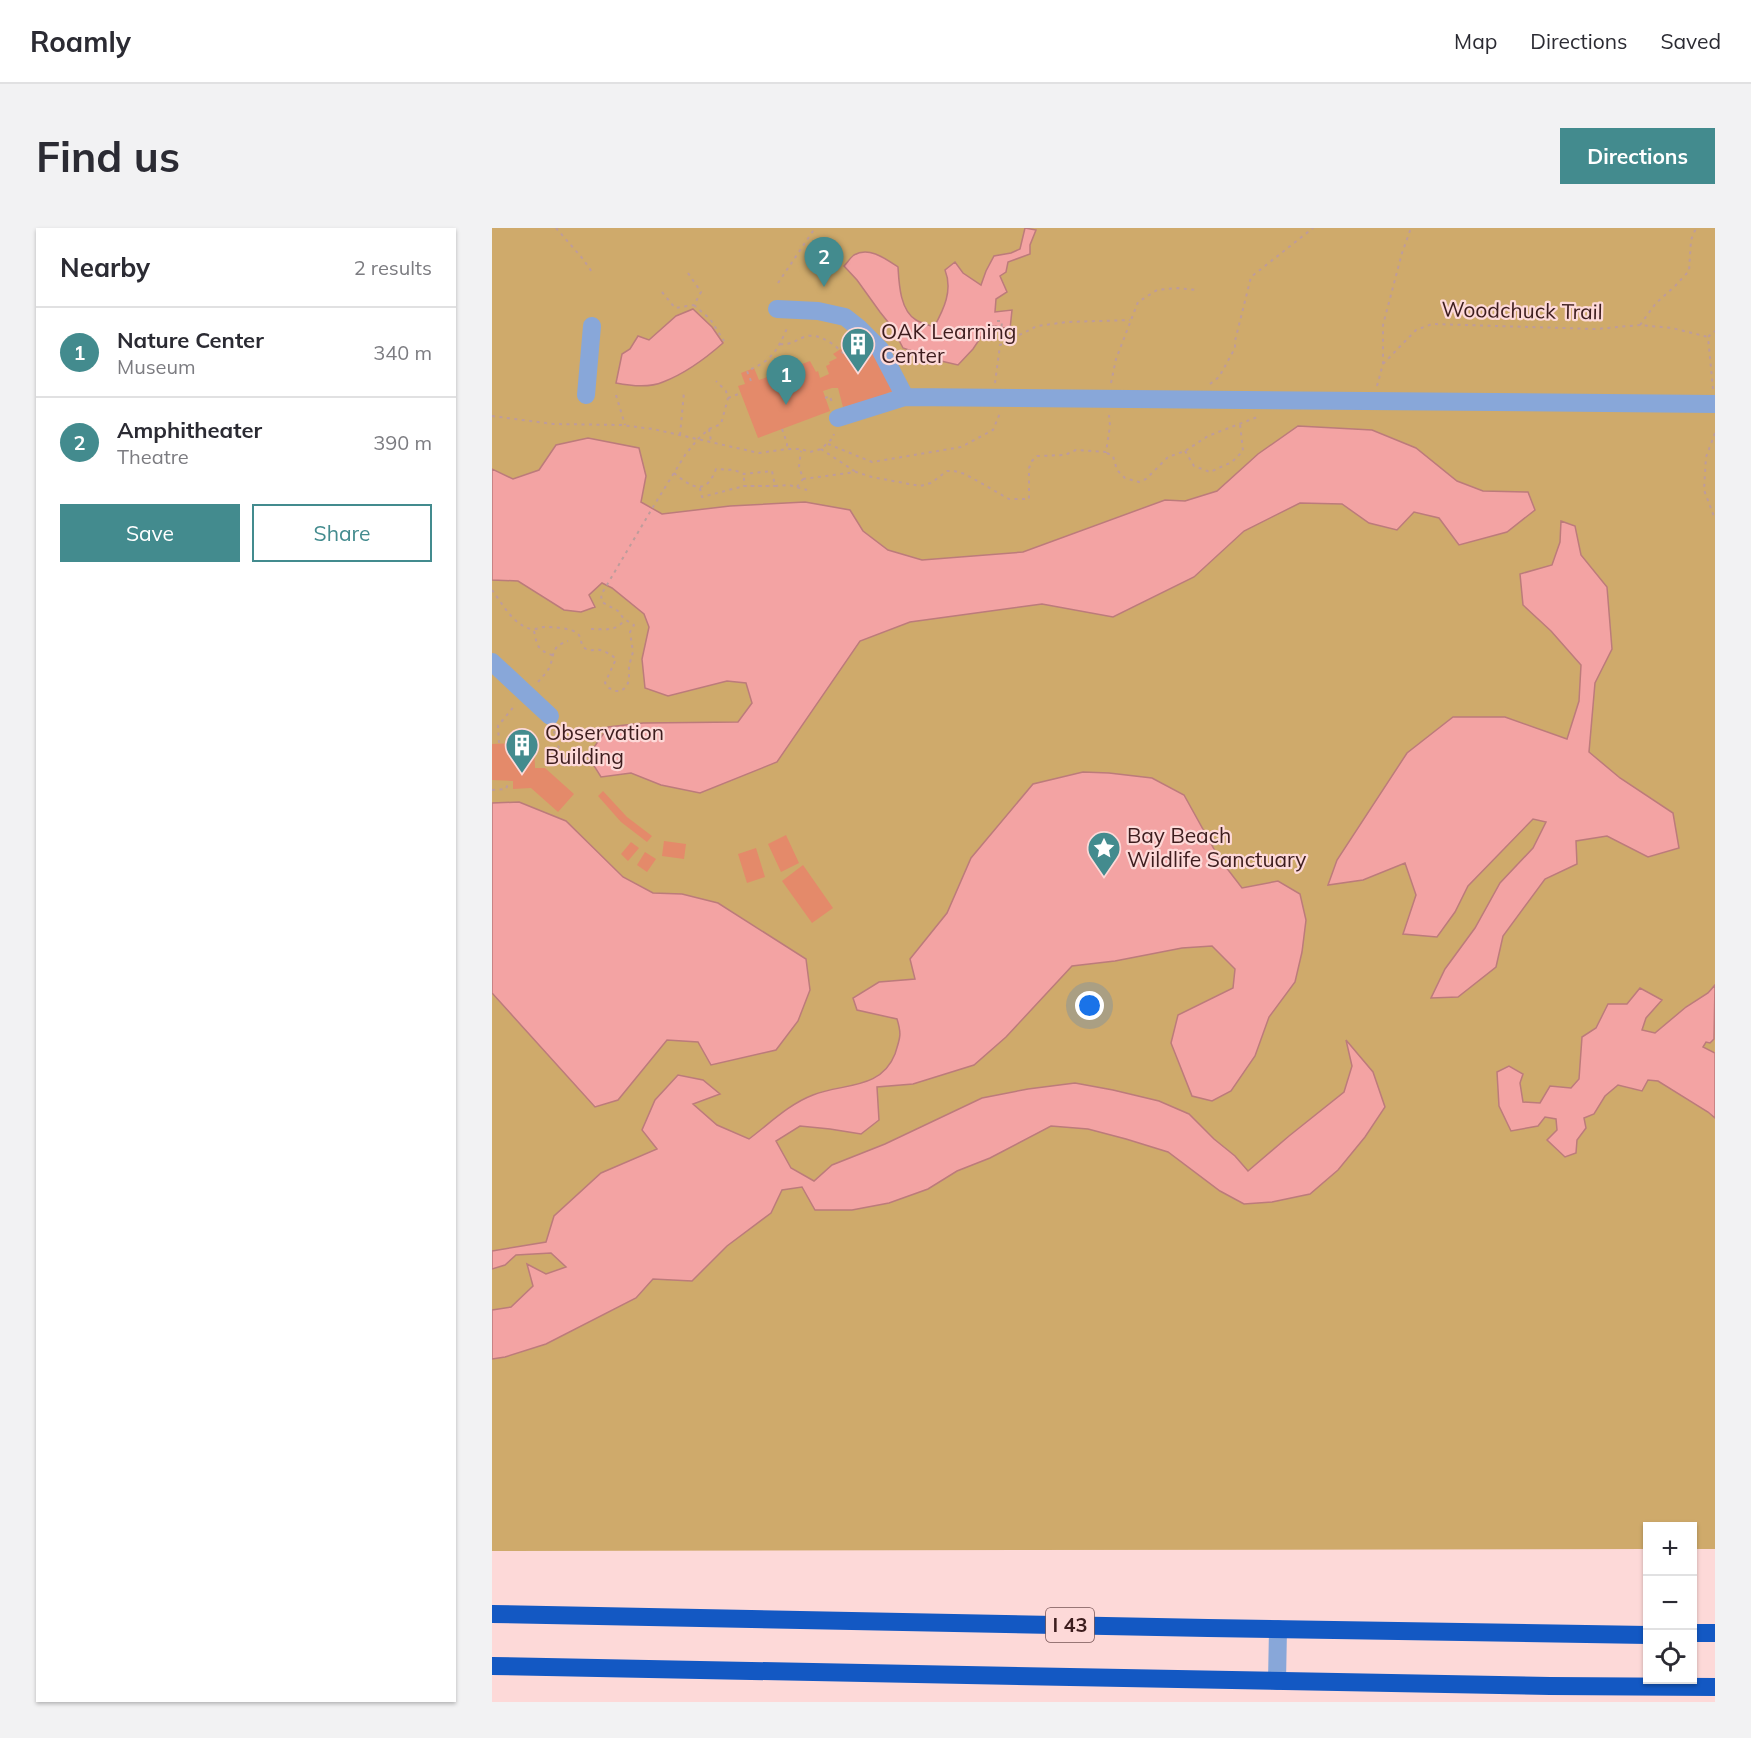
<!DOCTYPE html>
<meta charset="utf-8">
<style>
body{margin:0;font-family:Mulish,sans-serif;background:#f2f2f3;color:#2b2b33}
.controls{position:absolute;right:18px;bottom:18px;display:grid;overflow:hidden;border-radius:0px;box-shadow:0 2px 4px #0004}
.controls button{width:54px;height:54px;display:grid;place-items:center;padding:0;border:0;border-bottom:2px solid #e1e1e2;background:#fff;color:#2b2b33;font:30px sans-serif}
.you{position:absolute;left:598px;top:778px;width:21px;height:21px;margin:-15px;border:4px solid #fff;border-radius:50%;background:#1a73e8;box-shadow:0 0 0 9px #1a73e833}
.badge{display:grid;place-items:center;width:39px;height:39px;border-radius:50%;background:#438b8e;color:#fff;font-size:20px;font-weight:700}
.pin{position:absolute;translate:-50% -50px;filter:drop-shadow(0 2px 3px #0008)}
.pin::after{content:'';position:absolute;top:32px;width:21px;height:18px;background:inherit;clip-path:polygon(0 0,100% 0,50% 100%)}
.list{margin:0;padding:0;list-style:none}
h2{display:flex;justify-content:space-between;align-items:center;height:78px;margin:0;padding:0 24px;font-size:26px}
h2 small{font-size:20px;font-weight:400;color:#7c7c81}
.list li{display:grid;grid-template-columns:39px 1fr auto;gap:18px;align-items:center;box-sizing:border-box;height:90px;padding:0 24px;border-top:2px solid #e1e1e2}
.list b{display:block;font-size:22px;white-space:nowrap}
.list p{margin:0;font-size:20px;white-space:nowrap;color:#7c7c81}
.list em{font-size:20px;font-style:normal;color:#7c7c81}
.actions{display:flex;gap:12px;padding:18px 24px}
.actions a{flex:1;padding:14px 0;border:2px solid #438b8e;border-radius:0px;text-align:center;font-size:21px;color:#438b8e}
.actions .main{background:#438b8e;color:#fff}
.icon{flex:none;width:33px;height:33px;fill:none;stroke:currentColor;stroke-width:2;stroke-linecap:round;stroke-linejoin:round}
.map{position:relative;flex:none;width:1223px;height:1474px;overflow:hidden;border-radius:0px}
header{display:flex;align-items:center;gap:36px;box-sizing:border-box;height:84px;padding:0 30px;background:#fff;border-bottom:2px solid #e1e1e2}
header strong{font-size:28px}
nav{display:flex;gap:33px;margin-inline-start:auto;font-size:21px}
.intro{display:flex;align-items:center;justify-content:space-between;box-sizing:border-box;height:144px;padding:0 36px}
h1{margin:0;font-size:42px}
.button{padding:15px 27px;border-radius:0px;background:#438b8e;color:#fff;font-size:21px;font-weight:700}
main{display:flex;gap:36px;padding:0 36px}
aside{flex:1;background:#fff;border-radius:0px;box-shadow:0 2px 4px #0004}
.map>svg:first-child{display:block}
.green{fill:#cfaa6b}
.water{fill:#f3a3a3;stroke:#bc7b7b;stroke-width:1.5}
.building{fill:#e48a6a}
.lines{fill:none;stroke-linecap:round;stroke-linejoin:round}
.path{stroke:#be9c9b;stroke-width:2;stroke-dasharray:3 4.5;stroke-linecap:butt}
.minor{stroke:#88a7d9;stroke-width:18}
.highway{stroke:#1358c3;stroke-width:18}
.labels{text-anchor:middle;stroke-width:4.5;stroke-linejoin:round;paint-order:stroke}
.shield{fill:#fdd9d8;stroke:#775556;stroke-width:1.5}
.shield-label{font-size:20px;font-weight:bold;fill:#3d1d1e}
.street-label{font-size:21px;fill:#3d1d1e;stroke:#fdd9d8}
.poi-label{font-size:21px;fill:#3d1d1e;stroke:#fdd9d8;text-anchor:start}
</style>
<header>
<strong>Roamly</strong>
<nav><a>Map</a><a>Directions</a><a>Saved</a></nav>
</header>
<div class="intro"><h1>Find us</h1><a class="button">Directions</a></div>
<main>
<aside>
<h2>Nearby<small>2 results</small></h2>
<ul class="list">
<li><span class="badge">1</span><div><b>Nature Center</b><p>Museum</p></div><em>340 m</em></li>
<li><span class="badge">2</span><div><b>Amphitheater</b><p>Theatre</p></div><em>390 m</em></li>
</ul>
<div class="actions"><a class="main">Save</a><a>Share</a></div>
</aside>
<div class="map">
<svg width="1223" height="1474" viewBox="0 0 1223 1474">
<rect width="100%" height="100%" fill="#fdd9d8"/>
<path class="green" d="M0 0H1223V1321H1201L1200 1298H1156L1155 1321 0 1323Z"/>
<path class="water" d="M533 0 544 2 538 17V26L516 34 514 44 508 48 515 64 504 71 503 84 520 82 518 101 497 97 481 121 466 137 449 133 411 120 400 99 388 84 365 52 352 38C355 35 358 30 362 27 377 18 394 31 406 39 407 56 408 82 424 92 429 95 437 97 442 99 452 81 461 62 453 42L463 34 471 45 489 57 494 43 502 28 519 25 528 21Z
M201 81 220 99 231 115C214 130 192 146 171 154 157 160 139 158 124 155L130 126 138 121 146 108 157 112 184 88Z
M806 198 880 202 924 220 965 253 991 263 1036 264 1043 282 1015 304 967 317 947 290 922 284 905 302 877 295 850 276 808 275 752 303 702 349 621 389 550 376 418 394 368 413 285 534 208 565 169 557 139 545 109 549 96 528 116 499 151 495 246 494 260 475 254 455 235 453 176 468 153 460 150 431 157 399 152 386 120 360 110 355 97 367 103 379 89 384 72 382 26 353 0 352V241L21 251 47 242 64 217 96 210 147 220 154 248 149 274 170 286 238 278 313 274 358 282 371 303 396 322 430 332 531 324 673 272 693 273 725 263 766 226Z
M1069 293 1083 298 1089 327 1115 359 1120 421 1103 455 1097 524 1128 550 1181 585 1187 620 1156 629 1115 608 1084 613 1085 636 1053 651 1011 708 1004 739 966 769 939 770 953 741 983 700 1008 655 1041 620 1054 594 1041 591 976 658 963 684 945 709 911 706 924 667 913 635 871 652 836 657 845 632 915 525 961 489H1013L1075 511 1087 473 1089 437 1059 403 1031 377 1028 346 1060 337 1068 314Z
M591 544 617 545 660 550 692 567 727 630 750 660 786 653 808 666 814 692 810 724 803 754 777 789 763 828 739 863 720 873 700 868 679 815 686 787 741 760 743 741 720 718 690 720 623 733 580 738 514 809 482 837 421 856 385 859 387 892 369 906 338 901 308 898 284 913 299 940 322 953 340 937 393 916 490 870 536 861 583 855 621 862 667 873 697 886 722 911 743 928 756 943 797 908 852 864 860 838 854 812 881 844 893 879 873 909 846 942 818 966 780 974 752 976 728 963 676 924 634 911 596 901 559 898 498 930 465 943 436 961 397 975 360 982H323L310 959 290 962 279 985 235 1018 200 1053 161 1051 144 1070 54 1116 13 1129 0 1131V1082L19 1079 41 1058 35 1036 54 1046 74 1039 59 1025 24 1027 13 1037 0 1041V1023L54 1014 62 988 109 945 165 921 150 902 163 872 186 847 211 852 228 866 201 876 225 897 257 911C277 896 297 876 321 867 351 855 389 862 403 826 408 810 410 807 405 791L365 782 361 770 387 754 423 751 418 731 455 685 479 630 541 556Z
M27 574 74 593 131 649 161 665 190 666 226 675 314 731 318 762 306 793 284 822 219 837 206 814 175 812 126 872 103 879 0 765V575Z
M1223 757 1222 811 1218 815 1214 814 1211 819 1223 825V890L1216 884 1166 853 1156 852 1150 863 1126 857 1113 868 1102 886 1092 890 1094 900 1085 912 1084 925 1073 929 1055 912 1065 902 1064 891 1053 889 1046 898 1019 903 1007 878 1005 844 1017 838 1031 846 1028 855 1031 874 1048 875 1058 858 1079 860 1087 851 1090 809 1104 800 1116 776H1135L1148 760 1170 772 1154 790 1150 802 1163 805 1194 779 1216 765Z"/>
<path class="building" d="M361 113 369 125 383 121 403 163 395 165 396 167 351 179 346 160H340L331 163 338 183 266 210 246 158 253 156 249 145 262 140 267 152 318 133 324 144 326 143 328 150 337 146 334 138 338 136 337 134 345 130 341 126Z
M42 514 43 540H53L82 566 66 584 39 560 21 561V553L0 552V516Z
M111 563 135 589 160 608 155 614 129 594 106 568Z
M294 607 307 635 289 644 276 616Z
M172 613 194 616 192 631 170 628Z
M139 614 147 620 136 633 129 626Z
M264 620 273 649 255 655 246 626Z
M153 624 164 631 155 644 145 637Z
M311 637 341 680 320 695 290 653Z"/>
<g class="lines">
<path class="path" d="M64 0 91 31 100 44
M196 45 209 64 202 77
M286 55 323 0
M170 64 183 80 202 77
M202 77 218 91 232 113
M505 93H510L508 117
M1148 97 1164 75 1183 58 1197 43 1199 12 1204 0
M288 116C298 117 303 113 312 109 327 103 346 119 355 129
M352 125 365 118
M891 136 924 102 940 96 1104 101 1148 97 1180 100 1216 109
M259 153 255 143C281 132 285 123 296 98
M503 155 508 117 545 98 575 94 638 92
M619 155 624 131 646 74 665 62 686 60 704 62
M718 156 727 149 743 120V113L759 49 821 0
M885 158 891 136V97L910 25 919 0
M1221 161 1216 109 1223 103
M124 167 133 197
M236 170 249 165
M333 170 338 168 340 175
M0 188 61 196 129 197 161 201 267 225 295 221H309L318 224 329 221 341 210 342 206
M217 201 219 213
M290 201 295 215V221
M1223 205 1214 229 1212 262 1223 291
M188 207 192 164
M336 216 380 234 469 219 501 202 508 185
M329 221 364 244
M693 223 702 238 718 244 740 234 751 223 748 196
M615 225 621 228 625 242 633 250 647 254 654 251 676 229 693 223 716 208 768 188
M182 245C200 260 214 268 224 241L242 242 252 246 280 243 283 258 297 257 315 262
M311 251 364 244 380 249 428 258 439 255 455 243H462L473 246 517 271H537V240L540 233 545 228 573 227 584 222 614 224 618 198 617 187
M305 259 311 251 307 238 309 223
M208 260 210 269 252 258H283H252V248
M0 362C10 375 21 397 39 401 44 402 48 399 53 399 62 399 78 400 85 405 91 410 87 417 94 421 98 424 103 421 108 422 113 423 120 427 124 431L113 455 117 460 123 463H129L135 458 137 451V438L141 424 138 404 142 397 132 391 126 383 110 374 109 367 161 279 193 227 206 211 217 201 229 196 236 170 234 163 224 153
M99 401C111 401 125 404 132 392
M42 403C45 417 45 422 60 427
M46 454C50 449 55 445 58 438 63 424 59 419 76 413
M62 503 68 524 77 536 99 533
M7 515 6 498 23 477
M0 562 14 561 17 553"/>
<path class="minor" d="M285 81 326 83 353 89 367 100 388 121 413 169
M94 167 100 98
M346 190 413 169 1223 176
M0 434 58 488
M785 1453 786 1401"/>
<path class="highway" d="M0 1386 716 1400 1156 1407
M1200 1405H1223
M0 1438 1058 1458 1223 1459"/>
</g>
<defs>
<symbol id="building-pin" viewBox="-11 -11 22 30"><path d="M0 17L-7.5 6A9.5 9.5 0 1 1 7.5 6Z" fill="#438b8e" stroke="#fdd9d8"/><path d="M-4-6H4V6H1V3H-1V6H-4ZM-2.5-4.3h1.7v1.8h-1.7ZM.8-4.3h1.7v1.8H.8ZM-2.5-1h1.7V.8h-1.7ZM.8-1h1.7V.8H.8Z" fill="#fff"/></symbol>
<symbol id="sight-pin" viewBox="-11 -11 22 30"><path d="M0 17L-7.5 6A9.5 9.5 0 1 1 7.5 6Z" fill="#438b8e" stroke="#fdd9d8"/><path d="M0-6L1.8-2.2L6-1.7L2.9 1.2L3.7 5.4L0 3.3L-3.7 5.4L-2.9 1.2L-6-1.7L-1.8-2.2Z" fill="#fff"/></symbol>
</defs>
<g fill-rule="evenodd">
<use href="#building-pin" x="347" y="97" width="38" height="52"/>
<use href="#building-pin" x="11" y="498" width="38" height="52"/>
<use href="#sight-pin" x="593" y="601" width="38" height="52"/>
</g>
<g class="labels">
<rect class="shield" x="554" y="1380" width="48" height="34" rx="4.5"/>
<g class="shield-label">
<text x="578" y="1404">I 43</text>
</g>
<g class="street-label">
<text transform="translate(1030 83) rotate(1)" y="7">Woodchuck Trail</text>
</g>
<g class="poi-label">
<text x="389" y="111">OAK Learning<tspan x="389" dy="24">Center</tspan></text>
<text x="53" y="512">Observation<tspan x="53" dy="24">Building</tspan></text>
<text x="635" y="615">Bay Beach<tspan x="635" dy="24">Wildlife Sanctuary</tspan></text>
</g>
</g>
</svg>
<div class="controls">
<button>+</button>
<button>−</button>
<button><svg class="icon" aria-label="locate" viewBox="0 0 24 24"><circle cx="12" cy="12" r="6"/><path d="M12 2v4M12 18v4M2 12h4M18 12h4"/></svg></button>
</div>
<div class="you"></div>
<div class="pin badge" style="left:294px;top:177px">1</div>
<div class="pin badge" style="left:332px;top:59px">2</div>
</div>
</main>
